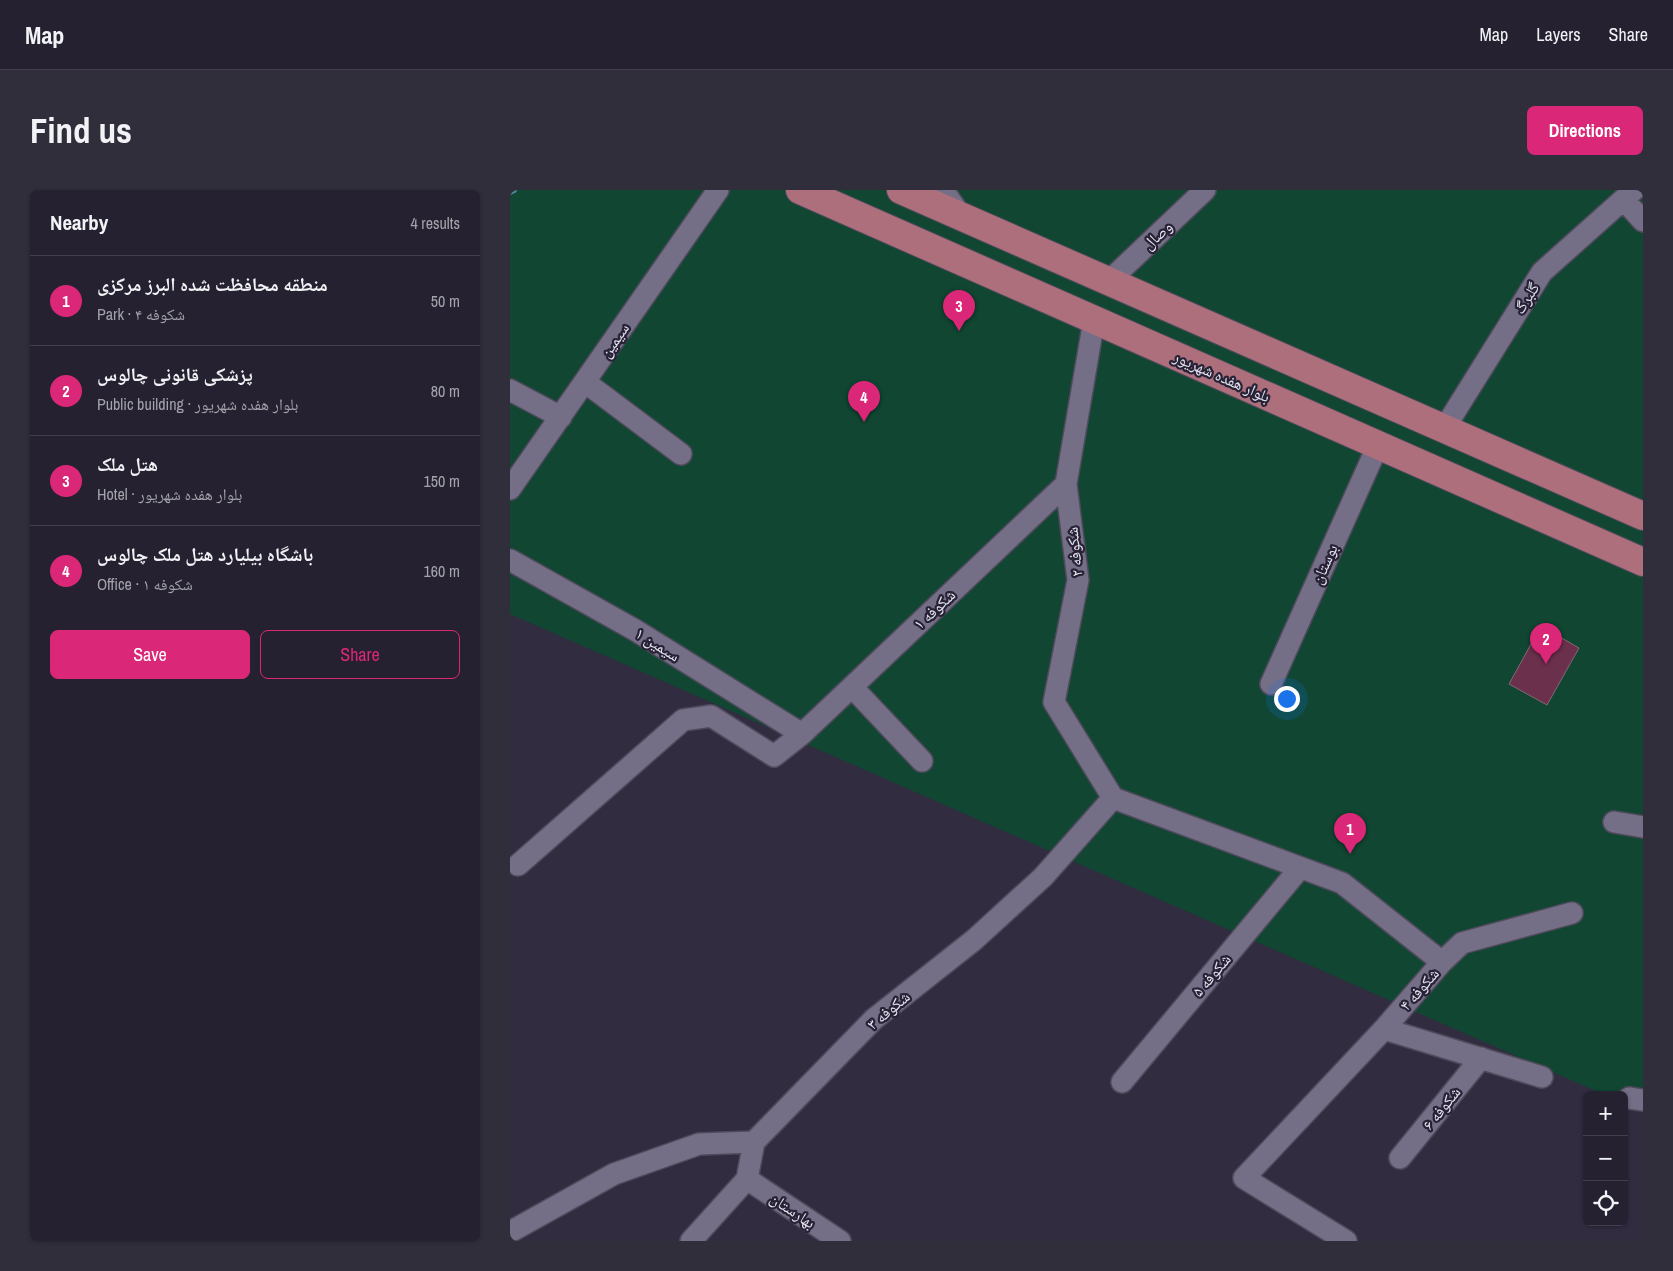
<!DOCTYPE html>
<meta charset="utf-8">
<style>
body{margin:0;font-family:"Archivo Narrow","Noto Naskh Arabic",sans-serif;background:#312e3c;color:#f1f3f6}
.controls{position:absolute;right:15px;bottom:15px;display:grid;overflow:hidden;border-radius:8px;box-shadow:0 1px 4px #0004}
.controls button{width:45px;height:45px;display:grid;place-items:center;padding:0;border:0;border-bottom:1px solid #423e4c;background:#252130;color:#f1f3f6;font:25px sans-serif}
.you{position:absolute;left:776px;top:508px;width:18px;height:18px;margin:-12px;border:4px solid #fff;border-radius:50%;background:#1a73e8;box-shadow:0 0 0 8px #1a73e833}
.badge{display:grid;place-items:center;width:32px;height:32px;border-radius:50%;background:#db2777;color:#fff;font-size:16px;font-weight:700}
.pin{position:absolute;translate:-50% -41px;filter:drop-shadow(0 1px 2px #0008)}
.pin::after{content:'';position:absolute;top:26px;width:18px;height:15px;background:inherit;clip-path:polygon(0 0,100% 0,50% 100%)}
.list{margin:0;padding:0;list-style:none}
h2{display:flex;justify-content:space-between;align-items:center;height:65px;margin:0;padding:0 20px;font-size:21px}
h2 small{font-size:16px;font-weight:400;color:#a3a3ab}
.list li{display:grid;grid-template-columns:32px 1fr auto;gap:15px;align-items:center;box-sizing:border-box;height:90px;padding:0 20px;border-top:1px solid #423e4c}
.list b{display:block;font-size:19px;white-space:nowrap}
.list p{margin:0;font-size:16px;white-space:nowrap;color:#a3a3ab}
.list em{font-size:16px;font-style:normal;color:#a3a3ab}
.actions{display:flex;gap:10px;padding:15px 20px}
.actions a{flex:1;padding:11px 0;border:1px solid #db2777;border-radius:8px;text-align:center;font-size:18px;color:#db2777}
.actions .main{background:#db2777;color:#fff}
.icon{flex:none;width:28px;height:28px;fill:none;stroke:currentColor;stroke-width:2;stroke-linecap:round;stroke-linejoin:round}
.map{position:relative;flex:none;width:1133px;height:1051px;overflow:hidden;border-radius:8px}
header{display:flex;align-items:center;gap:30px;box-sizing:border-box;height:70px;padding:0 25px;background:#252130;border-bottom:1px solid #423e4c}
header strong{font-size:24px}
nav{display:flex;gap:28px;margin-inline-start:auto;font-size:18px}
.intro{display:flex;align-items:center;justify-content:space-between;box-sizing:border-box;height:120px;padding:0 30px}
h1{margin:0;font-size:35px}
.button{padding:12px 22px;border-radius:8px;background:#db2777;color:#fff;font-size:18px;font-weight:700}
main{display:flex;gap:30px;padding:0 30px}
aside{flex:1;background:#252130;border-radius:8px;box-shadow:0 1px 4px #0004}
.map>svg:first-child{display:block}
.park{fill:#104632}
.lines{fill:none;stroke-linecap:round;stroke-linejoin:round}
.stream{stroke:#4f8694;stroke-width:6}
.building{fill:#6b304c;stroke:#836974}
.minor-casing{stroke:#4e4a5b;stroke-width:24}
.major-casing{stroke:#4e4a5b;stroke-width:30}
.minor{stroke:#746e86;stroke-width:21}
.major{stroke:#ad6f7c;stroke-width:28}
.labels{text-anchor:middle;stroke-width:4.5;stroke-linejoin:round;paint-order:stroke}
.street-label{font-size:16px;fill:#e5e3f0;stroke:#272236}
</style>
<header>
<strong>Map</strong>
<nav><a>Map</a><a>Layers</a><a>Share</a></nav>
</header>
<div class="intro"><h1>Find us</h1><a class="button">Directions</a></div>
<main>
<aside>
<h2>Nearby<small>4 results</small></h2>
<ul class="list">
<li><span class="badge">1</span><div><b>منطقه محافظت شده البرز مرکزی</b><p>Park · شکوفه ۴</p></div><em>50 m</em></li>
<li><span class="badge">2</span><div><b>پزشکی قانونی چالوس</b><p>Public building · بلوار هفده شهریور</p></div><em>80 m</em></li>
<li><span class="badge">3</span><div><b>هتل ملک</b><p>Hotel · بلوار هفده شهریور</p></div><em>150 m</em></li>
<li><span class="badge">4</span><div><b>باشگاه بیلیارد هتل ملک چالوس</b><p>Office · شکوفه ۱</p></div><em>160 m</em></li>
</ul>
<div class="actions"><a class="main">Save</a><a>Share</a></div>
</aside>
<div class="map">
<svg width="1133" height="1051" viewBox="0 0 1133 1051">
<rect width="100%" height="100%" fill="#312c40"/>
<path class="park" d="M0 0H1133V921L1114 913V905H1095L0 424Z"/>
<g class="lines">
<path class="stream" d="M0 2 4 0"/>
</g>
<path class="building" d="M1031 436 1069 458 1037 515 999 494Z"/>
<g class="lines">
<defs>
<path id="minor" d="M433 0 451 26
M1114 10 1133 31
M599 91 695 0
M584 130 556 294 568 390 544 512 603 608
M75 192 171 264
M0 200 51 227
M934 239 1032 82 1124 0
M0 299 208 0
M0 370 125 440 292 544
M761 494 868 255
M342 497 412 571
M603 608 832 693 932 772 874 839 734 988 836 1051
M1104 632 1133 637
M8 675 173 530 201 526 264 566 292 544 556 294
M932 772 952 753 1062 723
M874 839 1032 887
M612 892 790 678
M1119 908 1133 910
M890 968 971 868
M237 989 330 1051
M0 1042 104 984 189 954 244 952
M181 1051 237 989 244 952 364 829 464 750 533 687 603 608"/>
<path id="major" d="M290 0 1133 372
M391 0 1133 326"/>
</defs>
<use href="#minor" class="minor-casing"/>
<use href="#major" class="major-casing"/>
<use href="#minor" class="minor"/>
<use href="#major" class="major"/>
</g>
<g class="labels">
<g class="street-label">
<text transform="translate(647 45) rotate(-43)" y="6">وصال</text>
<text transform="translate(1016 108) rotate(-58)" y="6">گلبرگ</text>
<text transform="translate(104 150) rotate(-55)" y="6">سیمین</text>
<text transform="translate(712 186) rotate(24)" y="6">بلوار هفده شهریور</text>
<text transform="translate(564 362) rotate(-96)" y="6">شکوفه ۲</text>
<text transform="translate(814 374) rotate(-66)" y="6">بوستان</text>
<text transform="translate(424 419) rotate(-43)" y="6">شکوفه ۱</text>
<text transform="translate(148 454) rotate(32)" y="6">سیمین ۱</text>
<text transform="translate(701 785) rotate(-50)" y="6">شکوفه ۵</text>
<text transform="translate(909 799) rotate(-49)" y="6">شکوفه ۴</text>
<text transform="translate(378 820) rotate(-40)" y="6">شکوفه ۳</text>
<text transform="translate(931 918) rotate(-51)" y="6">شکوفه ۶</text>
<text transform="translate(283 1020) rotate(34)" y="6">بهارستان</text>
</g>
</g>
</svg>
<div class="controls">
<button>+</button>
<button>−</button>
<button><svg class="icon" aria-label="locate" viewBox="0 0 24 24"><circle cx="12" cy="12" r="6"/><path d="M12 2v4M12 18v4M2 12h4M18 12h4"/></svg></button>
</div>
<div class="you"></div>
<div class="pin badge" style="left:840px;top:664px">1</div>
<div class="pin badge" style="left:1036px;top:474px">2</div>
<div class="pin badge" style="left:449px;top:141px">3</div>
<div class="pin badge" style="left:354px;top:232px">4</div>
</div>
</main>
